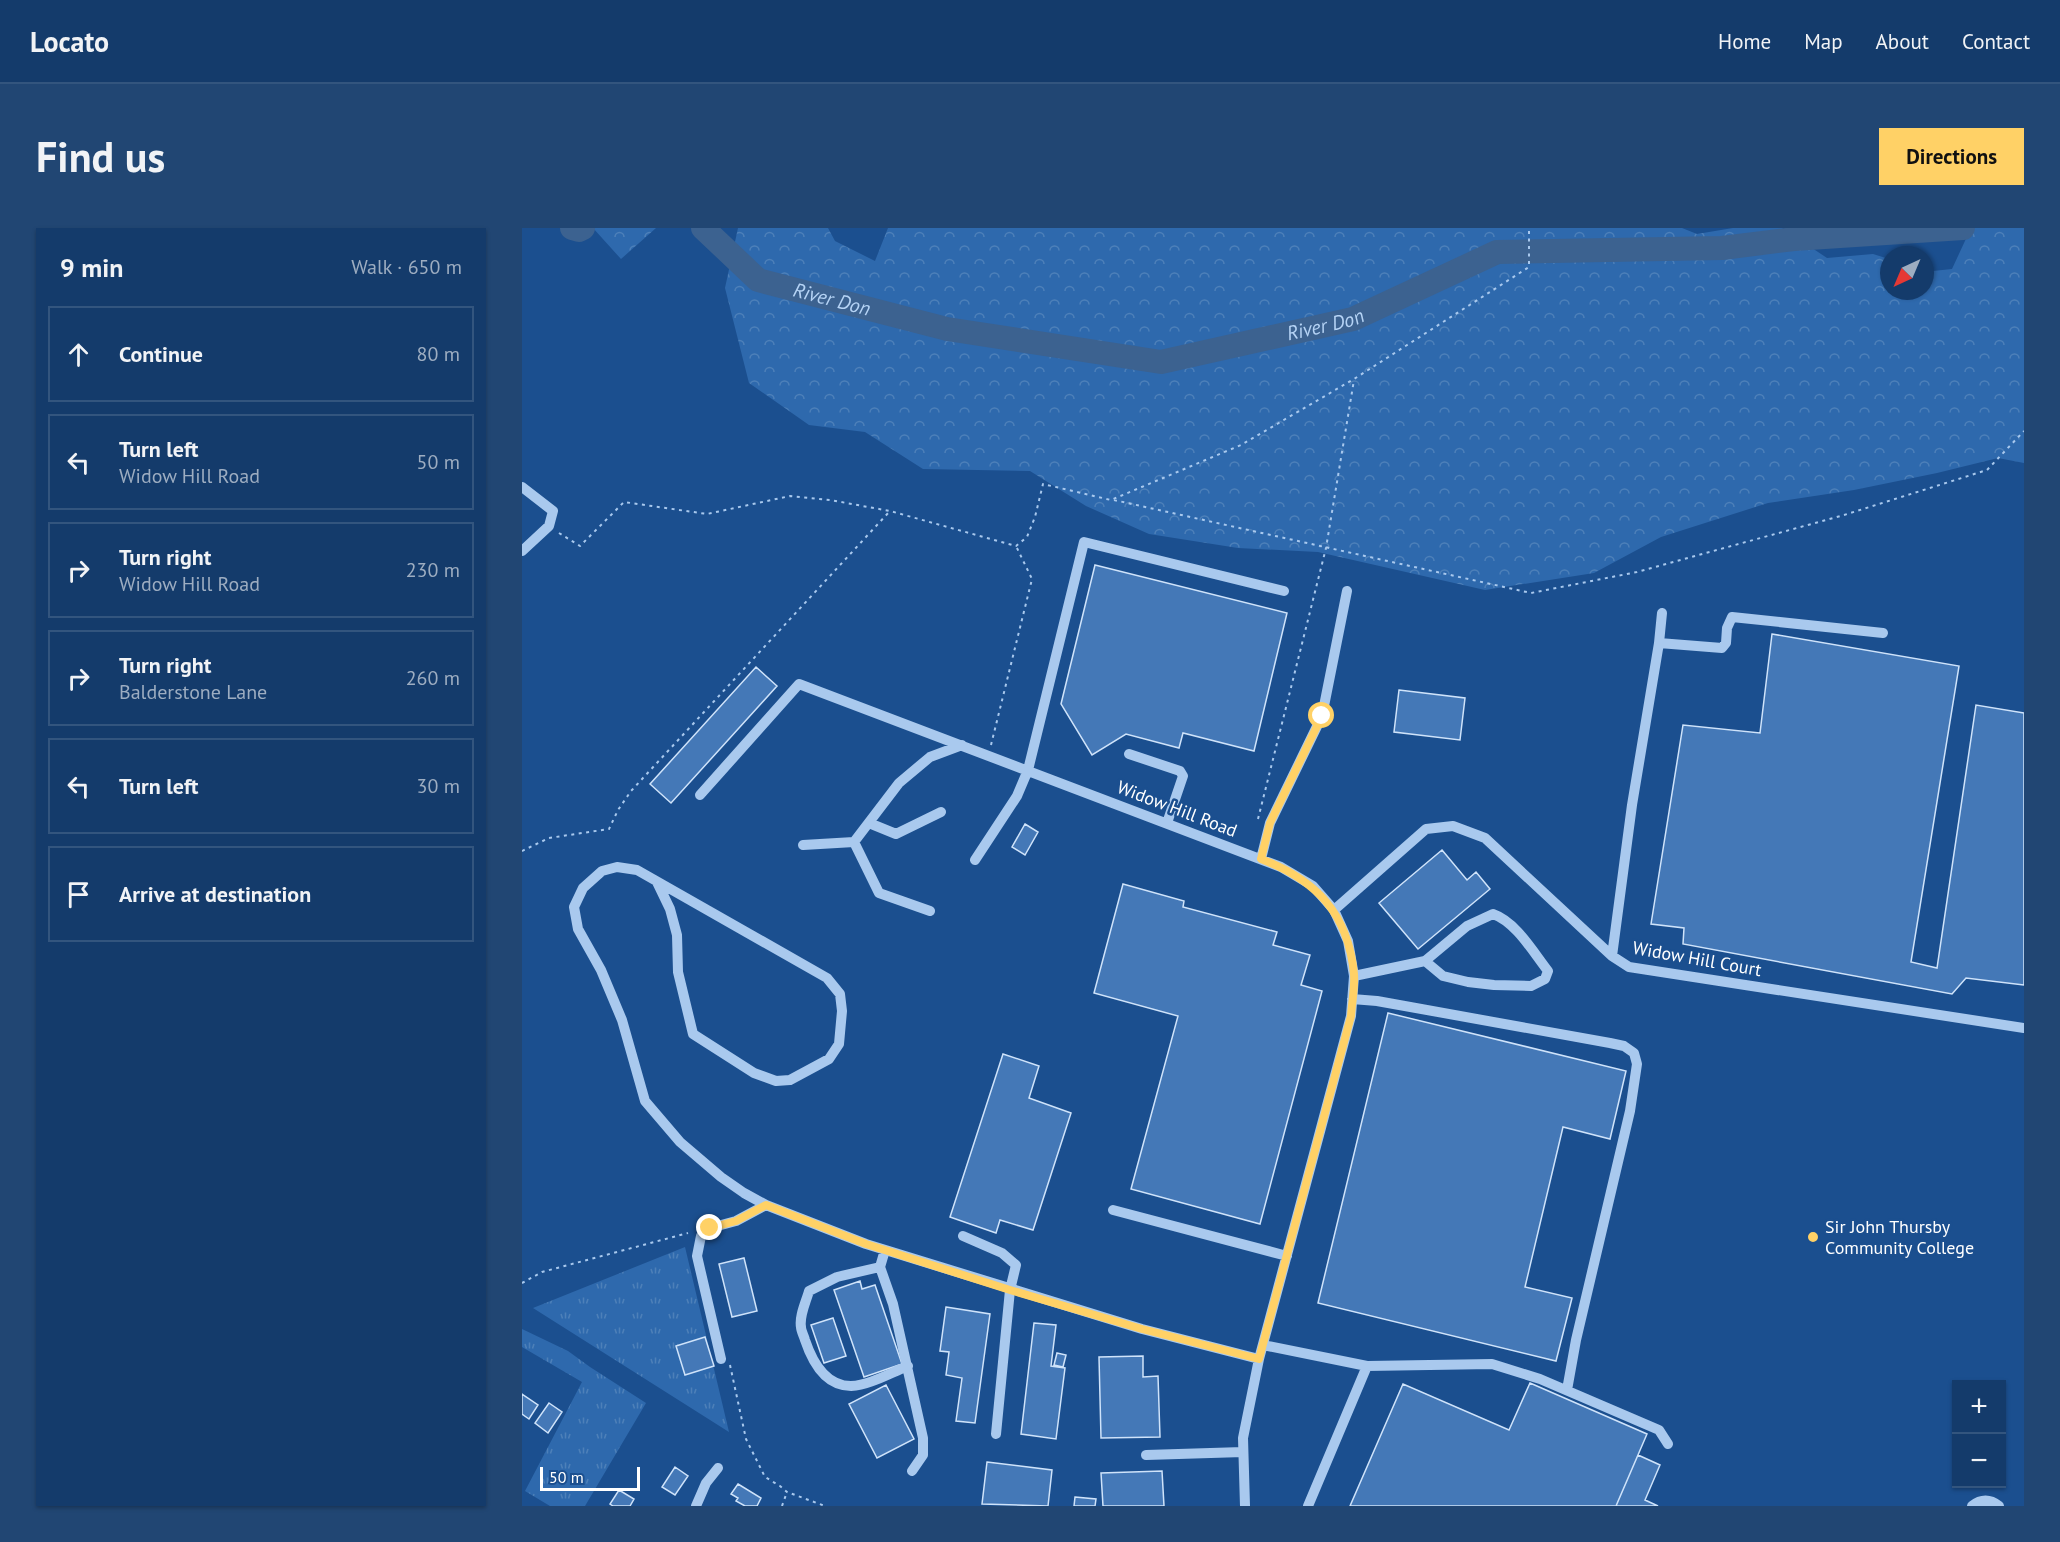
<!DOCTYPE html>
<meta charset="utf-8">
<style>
body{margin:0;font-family:"PT Sans",sans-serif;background:#214673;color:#f1f3f6}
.controls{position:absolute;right:18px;bottom:18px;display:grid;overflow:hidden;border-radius:0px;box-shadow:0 2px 4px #0004}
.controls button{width:54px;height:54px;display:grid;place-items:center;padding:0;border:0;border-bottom:2px solid #33557e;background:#143b6b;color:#f1f3f6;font:30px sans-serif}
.compass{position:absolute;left:1358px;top:18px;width:54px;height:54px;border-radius:50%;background:#143b6b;box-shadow:0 2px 4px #0004;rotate:224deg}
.scale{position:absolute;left:18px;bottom:15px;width:100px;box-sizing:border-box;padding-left:6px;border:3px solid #fff;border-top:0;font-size:16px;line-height:21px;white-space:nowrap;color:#fff;-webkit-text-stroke:4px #1b4f8f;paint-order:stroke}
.stop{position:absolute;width:18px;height:18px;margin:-14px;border:4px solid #ffd166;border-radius:50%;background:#fff}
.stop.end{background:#ffd166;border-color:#fff;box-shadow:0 2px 6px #0008}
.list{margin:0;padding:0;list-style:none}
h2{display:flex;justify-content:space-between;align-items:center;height:78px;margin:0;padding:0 24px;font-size:26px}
h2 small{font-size:20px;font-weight:400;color:#9dadc1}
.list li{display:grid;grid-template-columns:39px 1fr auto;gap:18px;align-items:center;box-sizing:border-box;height:96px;margin:0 12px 12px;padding:0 12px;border:2px solid #33557e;border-radius:0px}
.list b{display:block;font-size:22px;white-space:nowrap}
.list p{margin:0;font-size:20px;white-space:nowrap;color:#9dadc1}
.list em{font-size:20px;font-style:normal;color:#9dadc1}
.icon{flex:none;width:33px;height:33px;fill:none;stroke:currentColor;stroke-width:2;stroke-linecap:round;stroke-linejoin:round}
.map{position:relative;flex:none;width:1502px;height:1278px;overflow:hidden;border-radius:0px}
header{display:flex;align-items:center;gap:36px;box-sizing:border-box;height:84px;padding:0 30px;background:#143b6b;border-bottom:2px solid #33557e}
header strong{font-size:28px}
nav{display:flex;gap:33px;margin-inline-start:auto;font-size:21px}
.intro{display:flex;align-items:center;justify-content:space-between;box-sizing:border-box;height:144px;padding:0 36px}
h1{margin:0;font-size:42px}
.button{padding:15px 27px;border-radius:0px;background:#ffd166;color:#111;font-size:21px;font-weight:700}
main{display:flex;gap:36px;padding:0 36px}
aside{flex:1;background:#143b6b;border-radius:0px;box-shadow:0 2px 4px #0004}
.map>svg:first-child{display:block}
.forest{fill:url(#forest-crowns)}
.park{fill:url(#park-tufts)}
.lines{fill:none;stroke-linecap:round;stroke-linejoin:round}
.river{stroke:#3c6290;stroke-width:24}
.building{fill:#4478b7;stroke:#cfe3fa;stroke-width:1.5}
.path{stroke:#a9c9ee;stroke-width:2;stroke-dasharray:3 4.5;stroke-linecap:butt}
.minor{stroke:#a9c9ee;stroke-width:10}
.route{stroke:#ffd166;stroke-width:8}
.poi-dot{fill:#ffd166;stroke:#1b4f8f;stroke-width:2}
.labels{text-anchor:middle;stroke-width:5;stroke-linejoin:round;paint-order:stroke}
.street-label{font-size:18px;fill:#fff;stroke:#1b4f8f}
.poi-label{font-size:18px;fill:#fff;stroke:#1b4f8f;text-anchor:start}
.water-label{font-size:20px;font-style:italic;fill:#b5d3f5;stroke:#1b4f8f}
</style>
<header>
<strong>Locato</strong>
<nav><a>Home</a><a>Map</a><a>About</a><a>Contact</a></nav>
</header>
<div class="intro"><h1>Find us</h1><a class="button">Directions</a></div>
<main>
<aside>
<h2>9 min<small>Walk · 650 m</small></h2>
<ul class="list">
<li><svg class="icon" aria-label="ahead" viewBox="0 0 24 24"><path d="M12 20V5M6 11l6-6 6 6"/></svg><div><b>Continue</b></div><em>80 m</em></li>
<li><svg class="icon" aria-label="left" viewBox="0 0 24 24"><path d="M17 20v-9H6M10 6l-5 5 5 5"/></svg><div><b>Turn left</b><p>Widow Hill Road</p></div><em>50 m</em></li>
<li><svg class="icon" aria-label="right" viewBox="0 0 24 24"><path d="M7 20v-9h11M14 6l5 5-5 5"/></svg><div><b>Turn right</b><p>Widow Hill Road</p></div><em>230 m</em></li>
<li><svg class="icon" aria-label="right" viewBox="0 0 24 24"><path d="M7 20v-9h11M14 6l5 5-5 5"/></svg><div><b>Turn right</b><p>Balderstone Lane</p></div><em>260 m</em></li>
<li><svg class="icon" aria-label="left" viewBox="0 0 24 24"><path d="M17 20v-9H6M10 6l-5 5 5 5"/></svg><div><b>Turn left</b></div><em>30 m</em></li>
<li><svg class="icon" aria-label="arrive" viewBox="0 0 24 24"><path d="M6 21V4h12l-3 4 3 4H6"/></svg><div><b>Arrive at destination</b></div></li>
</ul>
</aside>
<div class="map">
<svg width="1502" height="1278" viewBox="0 0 1502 1278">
<defs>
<pattern id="forest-crowns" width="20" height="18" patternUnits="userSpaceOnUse" patternTransform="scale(1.5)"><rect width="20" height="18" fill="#2e69ad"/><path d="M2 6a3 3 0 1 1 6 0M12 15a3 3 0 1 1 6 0" fill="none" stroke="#4d80b9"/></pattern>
<pattern id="park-tufts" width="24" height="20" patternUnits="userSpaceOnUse" patternTransform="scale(1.5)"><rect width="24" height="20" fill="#2e69ad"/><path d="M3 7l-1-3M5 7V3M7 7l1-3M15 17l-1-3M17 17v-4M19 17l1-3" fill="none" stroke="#4d80b9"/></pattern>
</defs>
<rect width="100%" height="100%" fill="#1b4f8f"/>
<path class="forest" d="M71 0H134L99 31Z
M216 0H306L313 13 353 33 366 0H1160L1175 6 1211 0H1260L1305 30 1351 26 1367 31V63H1403V41L1411 43 1430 41 1449 0H1502V235L1476 230 1415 245 1332 262 1246 275 1139 309 1072 345 963 362 796 324 716 320 627 306 564 278 508 243 401 241 343 204 287 197 227 155 203 60Z"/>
<path class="park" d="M163 1019 207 1204 11 1080Z
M0 1101 46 1123 68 1139 124 1175 63 1278H28L3 1263 60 1154 0 1119Z"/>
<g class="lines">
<g class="river">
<path d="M50 0 57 2 61 0"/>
<path id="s1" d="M181 0 236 52 425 101 639 134 831 91 975 24 1200 20 1272 11 1441 0"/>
</g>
</g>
<path class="building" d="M573 337 765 385 732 523 661 505 657 520 604 506 570 527 539 476Z
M1250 406 1437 438 1389 734 1415 740 1454 477 1502 485V757L1444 750 1430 766 1161 716 1162 700 1129 696 1161 497 1238 505Z
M234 439 255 458 149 575 128 556Z
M877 462 943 470 938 512 872 504Z
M503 596 516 604 503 627 490 619Z
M920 622 945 652 954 644 968 661 896 721 857 675Z
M601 656 662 673 661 679 755 704 751 717 788 727 779 757 800 763 738 996 609 961 656 788 572 765Z
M866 785 1104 843 1088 911 1041 899 1003 1059 1050 1070 1034 1133 796 1075Z
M481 826 517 838 507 870 549 885 511 1002 478 992 474 1005 428 989Z
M222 1030 235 1083 210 1089 197 1036Z
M338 1053 340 1061 353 1057 380 1136 342 1149 312 1062Z
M424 1079 468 1086 453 1195 434 1193 440 1150 424 1147 427 1124 418 1123Z
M311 1090 324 1128 302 1135 289 1097Z
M512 1095 534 1097 529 1138 543 1140 534 1211 499 1206Z
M183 1109 192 1138 163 1147 154 1118Z
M535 1125 544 1127 541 1139 532 1137Z
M621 1128V1149L636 1148 638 1209 579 1210 577 1129Z
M1008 1155 1125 1206 1094 1278H828L881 1156 987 1202Z
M364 1157 392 1211 355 1230 327 1176Z
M0 1166 16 1177 7 1191 0 1186Z
M27 1175 40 1184 26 1205 13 1195Z
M1116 1227 1138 1237 1123 1272 1136 1278H1094Z
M465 1234 530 1242 526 1278 460 1276Z
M153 1239 166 1248 153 1267 140 1259Z
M640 1243 642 1278H581L579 1245Z
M216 1256 239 1270 235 1278H223L214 1273 216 1270 209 1266Z
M97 1262 112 1271 108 1278H91L88 1276Z
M553 1269 574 1271 573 1278H552Z"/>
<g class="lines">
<path class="path" d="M592 272 1009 365 1115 344 1322 287 1465 242 1502 203
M37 305 58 318 102 274 185 286 268 268 308 272 368 283 494 318 505 309 513 289 521 256 589 272 719 217 832 151 1007 39V0
M469 517 510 351 494 318
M736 591 804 320 832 152
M0 623 27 610 87 601 96 582 109 563 368 283
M0 1055 20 1044 166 1005
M208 1137 224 1211 243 1249 258 1258 265 1264 303 1278
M260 1278 265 1264"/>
<path class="minor" d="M0 259 31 283 27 298 0 323
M1137 415 1200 420 1204 415 1205 400 1210 389 1361 405
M607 526 658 543 661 548 645 595
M178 567 277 456 759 639 791 658 812 682 826 713 832 748 829 788 737 1131 721 1210 723 1278
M347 595 374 606 419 584
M281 617 332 614
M739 631 748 595 800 488 825 363
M453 632 495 568 506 542 562 314 762 363
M135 654 148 681 155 707 156 744 171 806 232 845 254 853 268 852 307 831 317 816 320 783 318 766 305 750 115 642 95 639 80 643 61 660 52 679 56 701 79 742 100 792 123 873 158 914 199 949 222 965 244 977 344 1016 620 1101 737 1131
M812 682 904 601 931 598 963 610 1090 728 1107 739 1502 800
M408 683 357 665 332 614 377 555 408 529 440 517
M1090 728 1110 577 1137 415 1140 385
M832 748 903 733 945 698 971 686C994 694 1011 724 1026 743L1023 751 1009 758 972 757 946 754 921 748 903 733
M830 771 855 773 1088 815 1102 818 1112 825 1115 836 1108 883 1054 1112 1045 1162
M591 982 765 1028
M441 1008 480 1025 494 1037 488 1062 474 1206
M363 1022 358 1039 315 1049 287 1063C284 1074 277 1088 279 1099 279 1103 282 1108 283 1112 290 1133 303 1158 329 1158 348 1157 368 1145 386 1138
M358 1039 371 1076 401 1210V1227L390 1243
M741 1117 845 1138 970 1136 1018 1151 1137 1202 1146 1216
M199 1131 175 1028 179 1008 188 1000 214 993 244 977
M624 1227 721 1224
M174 1278 184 1255 196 1240
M786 1278 845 1138
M1450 1278C1459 1271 1468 1271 1477 1278"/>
</g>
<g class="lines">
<path class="route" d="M188 1000 214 993 244 977 344 1016 488 1062 620 1101 737 1131 829 788C830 774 833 759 832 746 826 685 794 652 739 631L748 595 800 488"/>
</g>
<circle class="poi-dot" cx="1291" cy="1009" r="6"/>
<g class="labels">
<g class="street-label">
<text transform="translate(655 581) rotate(21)" y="6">Widow Hill Road</text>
<text transform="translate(1175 731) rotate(10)" y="6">Widow Hill Court</text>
</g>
<g class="poi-label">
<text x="1303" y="1005">Sir John Thursby<tspan x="1303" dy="21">Community College</tspan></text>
</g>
<g class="water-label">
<text dy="7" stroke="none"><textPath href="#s1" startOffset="152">River Don</textPath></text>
<text dy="7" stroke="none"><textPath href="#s1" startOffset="656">River Don</textPath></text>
</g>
</g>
</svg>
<div class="controls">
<button>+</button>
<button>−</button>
</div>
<svg class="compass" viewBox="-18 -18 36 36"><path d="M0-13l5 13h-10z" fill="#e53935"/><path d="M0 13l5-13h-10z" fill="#9dadc1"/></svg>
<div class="scale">50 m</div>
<div class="stop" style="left:800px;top:488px"></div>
<div class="stop end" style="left:188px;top:1000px"></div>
</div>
</main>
